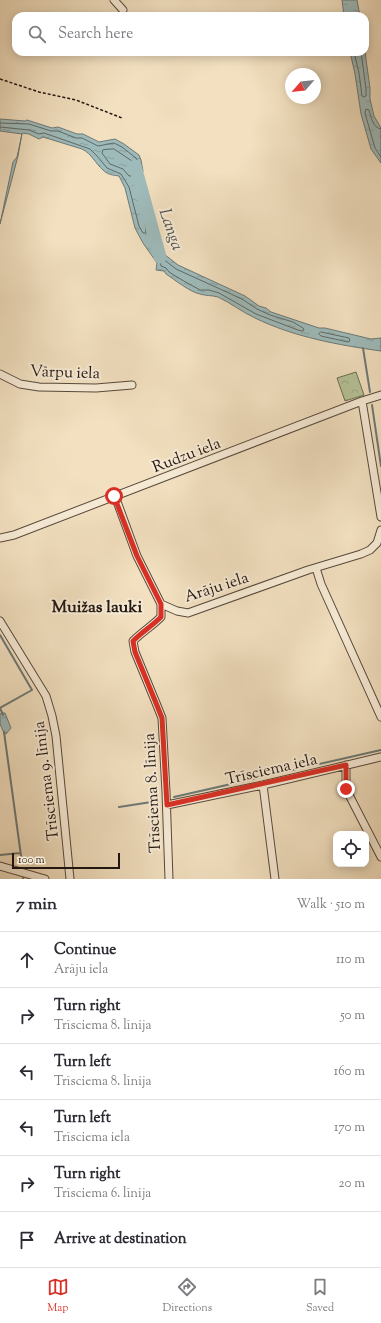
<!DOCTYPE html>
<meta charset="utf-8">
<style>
body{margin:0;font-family:"Sorts Mill Goudy",serif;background:#f2f2f3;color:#2b2b33}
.controls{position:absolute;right:12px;bottom:12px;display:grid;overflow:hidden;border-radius:8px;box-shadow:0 2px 10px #0003}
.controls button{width:36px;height:36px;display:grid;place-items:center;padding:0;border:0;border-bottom:1px solid #e1e1e2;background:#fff;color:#2b2b33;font:20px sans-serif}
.compass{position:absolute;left:285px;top:68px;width:36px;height:36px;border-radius:50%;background:#fff;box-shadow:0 2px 10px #0003;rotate:242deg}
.scale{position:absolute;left:12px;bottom:10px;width:108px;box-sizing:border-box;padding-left:4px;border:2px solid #231710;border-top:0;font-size:11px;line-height:14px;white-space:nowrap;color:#231710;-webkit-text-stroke:3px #f7ebd6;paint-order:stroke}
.stop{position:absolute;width:12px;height:12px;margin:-9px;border:3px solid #d93025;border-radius:50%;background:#fff}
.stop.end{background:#d93025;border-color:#fff;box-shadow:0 1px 4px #0008}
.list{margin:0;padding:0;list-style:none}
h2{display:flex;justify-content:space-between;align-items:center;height:52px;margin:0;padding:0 16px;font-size:17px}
h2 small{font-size:13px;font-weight:400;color:#7c7c81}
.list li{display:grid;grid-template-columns:26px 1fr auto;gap:12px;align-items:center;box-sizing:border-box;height:56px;padding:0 16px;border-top:1px solid #e1e1e2}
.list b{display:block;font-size:15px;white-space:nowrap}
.list p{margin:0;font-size:13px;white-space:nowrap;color:#7c7c81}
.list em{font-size:13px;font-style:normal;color:#7c7c81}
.icon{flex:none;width:22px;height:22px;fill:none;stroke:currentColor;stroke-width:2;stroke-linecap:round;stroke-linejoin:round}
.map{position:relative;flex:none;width:381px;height:879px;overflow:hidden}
.search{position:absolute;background:#fff;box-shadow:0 2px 10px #0003;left:12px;right:12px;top:12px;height:44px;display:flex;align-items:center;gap:10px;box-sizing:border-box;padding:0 14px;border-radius:12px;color:#7c7c81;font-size:15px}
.sheet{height:388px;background:#fff}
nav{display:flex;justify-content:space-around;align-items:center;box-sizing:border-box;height:56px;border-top:1px solid #e1e1e2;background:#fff;font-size:11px;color:#7c7c81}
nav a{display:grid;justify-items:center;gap:2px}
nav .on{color:#d93025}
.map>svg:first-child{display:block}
.forest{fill:url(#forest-crowns);stroke:#6c6d54}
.water{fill:url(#water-ripples);stroke:#6d7977}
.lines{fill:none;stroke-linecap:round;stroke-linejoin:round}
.shore{stroke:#606966;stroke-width:1}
.stream{stroke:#6d7977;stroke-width:2}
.river{stroke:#9ebbbb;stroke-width:13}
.minor-casing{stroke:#57493c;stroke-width:9}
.path{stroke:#231710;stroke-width:1.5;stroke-dasharray:3 2;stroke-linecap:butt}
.minor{stroke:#f7ebd6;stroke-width:7}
.route{stroke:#d93025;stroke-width:5}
.labels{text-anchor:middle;stroke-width:4;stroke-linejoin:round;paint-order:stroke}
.street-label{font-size:16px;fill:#231710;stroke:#f7ebd6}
.water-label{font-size:17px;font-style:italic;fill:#4e504c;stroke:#f7ebd6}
.neighbourhood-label{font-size:17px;font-weight:bold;fill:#231710;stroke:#f7ebd6}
</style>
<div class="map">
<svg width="381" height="879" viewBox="0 0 381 879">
<defs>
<pattern id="forest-crowns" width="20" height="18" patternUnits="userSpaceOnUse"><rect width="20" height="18" fill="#b5c397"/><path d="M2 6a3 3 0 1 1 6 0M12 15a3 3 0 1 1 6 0" fill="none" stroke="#9ba781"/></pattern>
<pattern id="water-ripples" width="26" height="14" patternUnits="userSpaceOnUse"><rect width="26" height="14" fill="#9ebbbb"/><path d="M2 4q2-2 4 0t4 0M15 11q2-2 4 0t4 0" fill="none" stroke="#88a0a0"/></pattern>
</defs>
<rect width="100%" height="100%" fill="#f2e0c0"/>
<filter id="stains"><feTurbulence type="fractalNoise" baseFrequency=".005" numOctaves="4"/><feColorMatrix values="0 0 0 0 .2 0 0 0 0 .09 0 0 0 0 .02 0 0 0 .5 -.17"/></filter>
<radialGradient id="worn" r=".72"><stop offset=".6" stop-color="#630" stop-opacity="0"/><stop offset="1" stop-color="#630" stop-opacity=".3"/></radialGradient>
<path class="forest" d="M356 372 364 395 345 401 337 378Z"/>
<path class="water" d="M342 0H357L360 16H344Z
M350 52H365L370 88V99L374 116 381 128V163L371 149 361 114 355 74Z
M0 119 25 121 27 120 52 128 58 127 77 134H83L99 142 115 139 124 144 139 155 141 160 143 171 139 182 140 191 145 200V206L150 221V229L160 249 164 254 178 265 245 296 259 306 266 308 271 312 319 328H325L371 339 381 338V351C338 345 294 337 255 318 242 312 231 303 218 297 211 295 206 296 200 294 190 292 175 280 166 274L164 271 156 270 157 263 143 243 135 228 125 188 119 176C113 175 108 175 103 170 95 163 92 154 82 149L43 137 39 139 29 134 22 133 18 156 0 224 13 162 17 157 22 134 0 131Z
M2 713H5L11 728 6 734 4 733 0 724V714Z"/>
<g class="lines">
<path class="shore" d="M354 52 359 73 362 96 364 97 366 96V89L361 52
M0 123 29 124 51 131H58L76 138H82L98 146 114 143 122 147 136 158 138 162 139 170 135 187 141 201V207L145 222 146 233H143L139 226 129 187 121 174 107 168 97 156 90 149 44 133 39 134 29 130 0 127
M381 129C373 128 371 117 369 110L366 109 365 113 375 148 381 157
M114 149 132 161 134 170 131 176H129L123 169 110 164 102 153 103 150Z
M162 258 176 269 242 299 257 309 270 315 293 322 303 328 304 330 302 331 298 330 256 314 219 293 209 290H200L182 280 169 272 166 268 161 266 160 260Z
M321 332 349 338 350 341 348 342 321 336 319 334Z"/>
<path class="stream" d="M363 348 370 392
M372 405 381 466
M0 635 32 690 0 708 3 715
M4 732 22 863
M174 797 381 750
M119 807 158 801
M0 855 20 853
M23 878V879"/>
<path class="river" d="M135 166 160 257"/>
<defs>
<path id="minor" d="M114 0 123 10
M0 374 20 384 39 387 96 388 132 385
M362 401 381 517
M115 496 137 556 161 604 177 611 188 613 308 570 361 554 370 550 377 543 381 530
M0 538 14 535 362 401 381 395
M316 568 321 584 381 717
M161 604V617C152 626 142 632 133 641L135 652 156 703 162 718 166 792 169 879
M0 621 46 696 52 716 56 736 70 879
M346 765V789L381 857
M263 785 275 879
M167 805 263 785 381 757
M0 866 45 879"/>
</defs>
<use href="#minor" class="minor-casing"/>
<path class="path" d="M0 79 39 92 76 100 122 118"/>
<use href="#minor" class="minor"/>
</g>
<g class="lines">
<path class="route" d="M114 496 137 556 161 604V617C152 626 142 632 133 641L135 652 156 703 162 718 167 805 346 765V789"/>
</g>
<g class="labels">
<g class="street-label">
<text transform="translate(65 371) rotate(2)" y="6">Vārpu iela</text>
<text transform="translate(186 454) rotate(-21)" y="6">Rudzu iela</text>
<text transform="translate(216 586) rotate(-18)" y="6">Arāju iela</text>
<text transform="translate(271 768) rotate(-13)" y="6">Trīsciema iela</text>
<text transform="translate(45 781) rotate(-97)" y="6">Trīsciema 9. līnija</text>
<text transform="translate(151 793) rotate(-93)" y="6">Trīsciema 8. līnija</text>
</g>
<g class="water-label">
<text transform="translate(172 229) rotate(71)" y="6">Langa</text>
</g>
<g class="neighbourhood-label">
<text x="97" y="612">Muižas lauki</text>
</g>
</g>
<rect width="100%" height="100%" filter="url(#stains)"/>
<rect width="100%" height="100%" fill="url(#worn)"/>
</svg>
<div class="controls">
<button><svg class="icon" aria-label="locate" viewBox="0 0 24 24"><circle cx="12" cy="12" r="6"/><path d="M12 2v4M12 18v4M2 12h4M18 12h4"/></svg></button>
</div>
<svg class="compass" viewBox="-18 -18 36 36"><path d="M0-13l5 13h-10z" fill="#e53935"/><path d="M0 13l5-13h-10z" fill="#7c7c81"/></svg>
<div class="scale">100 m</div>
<div class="stop" style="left:114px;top:496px"></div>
<div class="stop end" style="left:346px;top:789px"></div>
<div class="search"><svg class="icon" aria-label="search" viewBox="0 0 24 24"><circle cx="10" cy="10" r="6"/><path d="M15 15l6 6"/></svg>Search here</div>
</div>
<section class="sheet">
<h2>7 min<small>Walk · 510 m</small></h2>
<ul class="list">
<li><svg class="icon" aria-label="ahead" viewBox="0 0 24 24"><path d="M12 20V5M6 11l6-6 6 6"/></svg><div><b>Continue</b><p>Arāju iela</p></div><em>110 m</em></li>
<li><svg class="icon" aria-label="right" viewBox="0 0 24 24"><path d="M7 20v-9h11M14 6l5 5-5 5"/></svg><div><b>Turn right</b><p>Trīsciema 8. līnija</p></div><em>50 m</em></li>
<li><svg class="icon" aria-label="left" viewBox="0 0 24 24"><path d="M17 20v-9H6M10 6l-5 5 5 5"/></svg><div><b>Turn left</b><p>Trīsciema 8. līnija</p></div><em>160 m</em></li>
<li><svg class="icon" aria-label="left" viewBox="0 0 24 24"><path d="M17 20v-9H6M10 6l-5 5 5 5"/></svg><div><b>Turn left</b><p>Trīsciema iela</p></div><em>170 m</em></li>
<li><svg class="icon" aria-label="right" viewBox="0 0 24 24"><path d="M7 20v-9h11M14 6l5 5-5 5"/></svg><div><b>Turn right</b><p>Trīsciema 6. līnija</p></div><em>20 m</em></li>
<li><svg class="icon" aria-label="arrive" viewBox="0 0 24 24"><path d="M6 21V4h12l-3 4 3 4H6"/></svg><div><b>Arrive at destination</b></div></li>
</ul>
</section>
<nav>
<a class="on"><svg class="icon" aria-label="map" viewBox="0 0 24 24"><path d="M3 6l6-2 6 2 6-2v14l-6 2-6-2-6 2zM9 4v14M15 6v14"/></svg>Map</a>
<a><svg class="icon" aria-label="directions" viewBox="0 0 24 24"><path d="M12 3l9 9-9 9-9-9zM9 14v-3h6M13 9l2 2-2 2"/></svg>Directions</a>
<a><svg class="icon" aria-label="saved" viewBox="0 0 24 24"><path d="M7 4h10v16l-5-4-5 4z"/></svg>Saved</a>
</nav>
